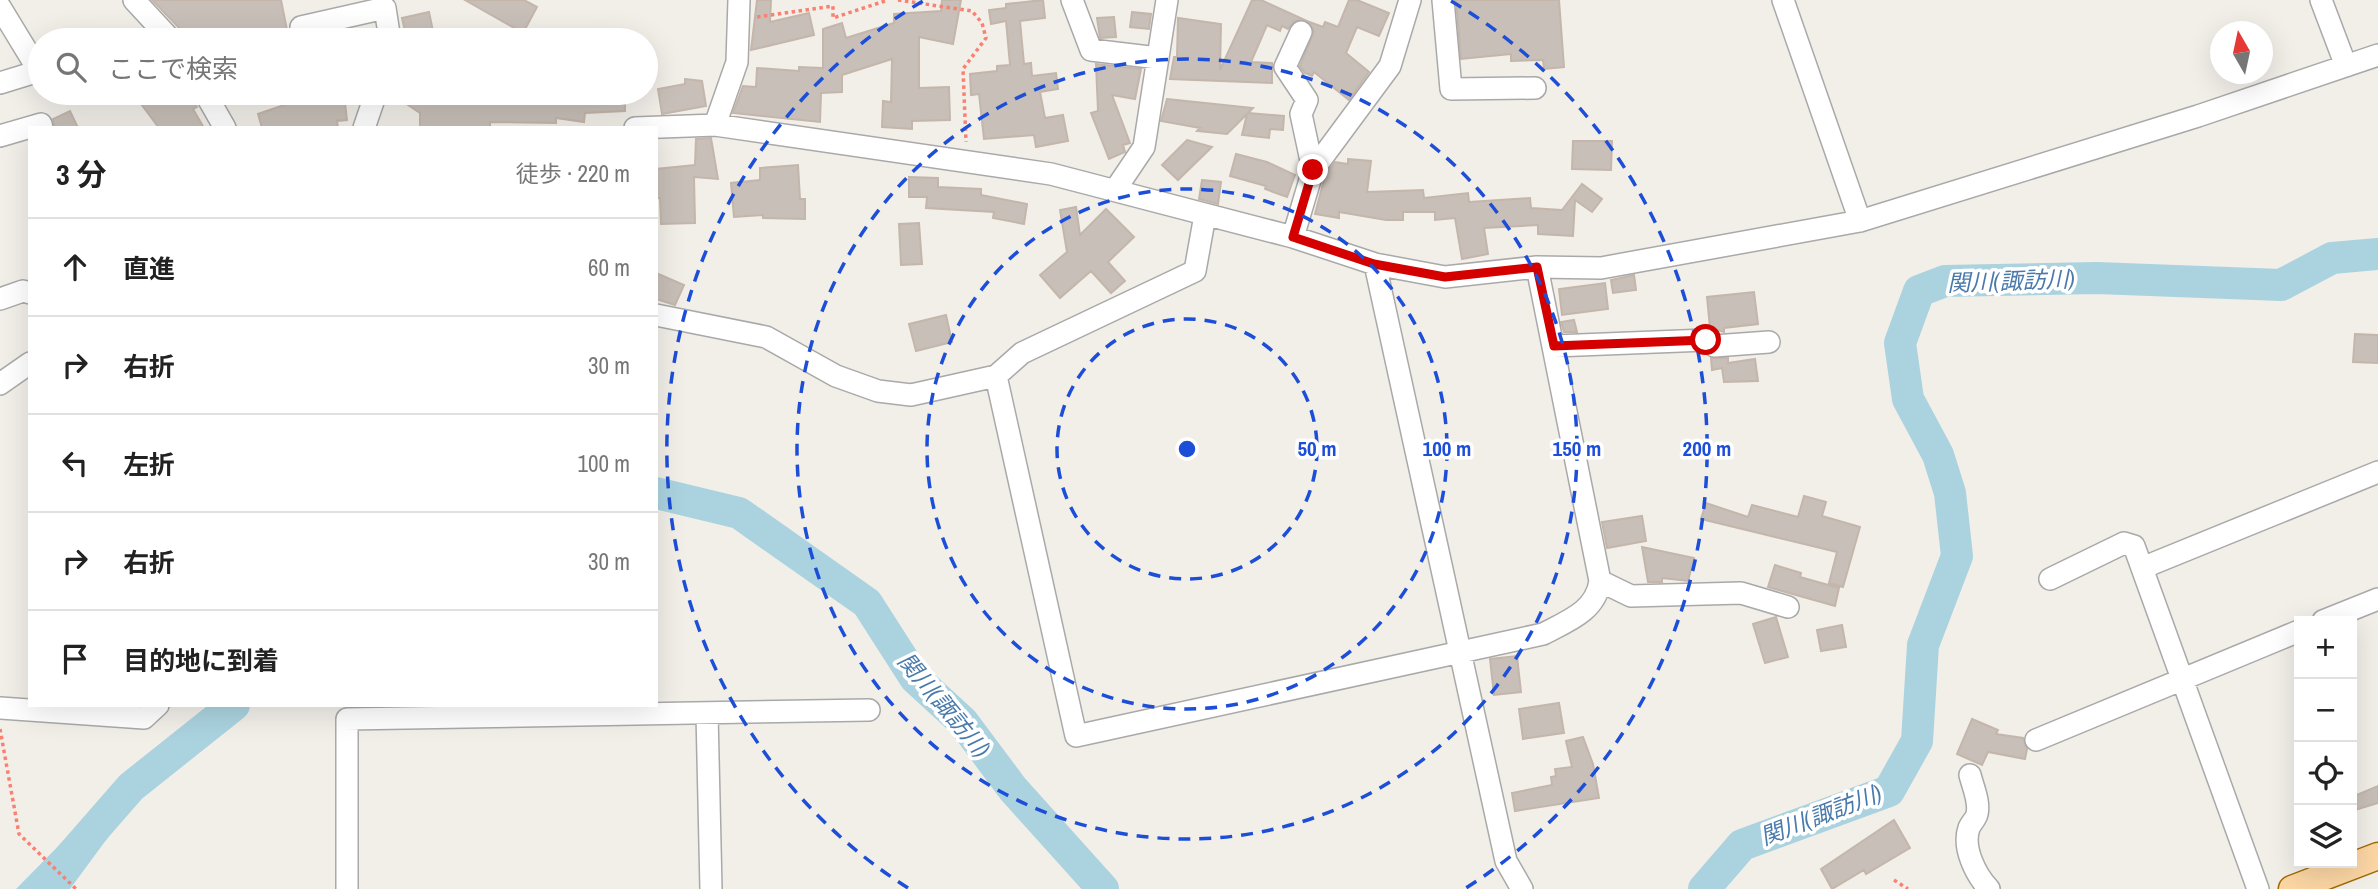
<!DOCTYPE html>
<html lang="ja">
<meta charset="utf-8">
<style>
body{margin:0;font-family:"Archivo Narrow","Noto Sans JP",sans-serif;background:#f2f2f2;color:#222}
.controls{position:absolute;right:21px;bottom:21px;display:grid;overflow:hidden;border-radius:0px;box-shadow:0 7px 28px #0002}
.controls button{width:63px;height:63px;display:grid;place-items:center;padding:0;border:0;border-bottom:2px solid #e0e0e0;background:#fff;color:#222;font:35px sans-serif}
.compass{position:absolute;left:2210px;top:21px;width:63px;height:63px;border-radius:50%;background:#fff;box-shadow:0 7px 28px #0002;rotate:351deg}
.stop{position:absolute;width:21px;height:21px;margin:-16px;border:5px solid #d40000;border-radius:50%;background:#fff}
.stop.end{background:#d40000;border-color:#fff;box-shadow:0 2px 7px #0008}
.list{margin:0;padding:0;list-style:none}
h2{display:flex;justify-content:space-between;align-items:center;height:91px;margin:0;padding:0 28px;font-size:30px}
h2 small{font-size:23px;font-weight:400;color:#767676}
.list li{display:grid;grid-template-columns:46px 1fr auto;gap:21px;align-items:center;box-sizing:border-box;height:98px;padding:0 28px;border-top:2px solid #e0e0e0}
.list b{display:block;font-size:26px;white-space:nowrap}
.list em{font-size:23px;font-style:normal;color:#767676}
.icon{flex:none;width:38px;height:38px;fill:none;stroke:currentColor;stroke-width:2;stroke-linecap:round;stroke-linejoin:round}
.map{position:relative;flex:none;width:2378px;height:889px;overflow:hidden}
.search{position:absolute;background:#fff;box-shadow:0 7px 28px #0002;left:28px;top:28px;width:630px;height:77px;display:flex;align-items:center;gap:18px;box-sizing:border-box;padding:0 24px;border-radius:38px;color:#767676;font-size:26px}
.panel{position:absolute;background:#fff;box-shadow:0 7px 28px #0002;left:28px;top:126px;width:630px;height:581px;border-radius:0px}
.map>svg:first-child{display:block}
.water{fill:#aad3df}
.lines{fill:none;stroke-linecap:round;stroke-linejoin:round}
.river{stroke:#aad3df;stroke-width:32}
.building{fill:#c7bfb8;stroke:#c4b6ab;stroke-width:2}
.minor-casing{stroke:#a9a9a9;stroke-width:24}
.major-casing{stroke:#a06b00;stroke-width:29}
.path{stroke:#fa8072;stroke-width:3.5;stroke-dasharray:3.5 3.5;stroke-linecap:butt}
.minor{stroke:#fff;stroke-width:21}
.major{stroke:#fcd6a4;stroke-width:26}
.route{stroke:#d40000;stroke-width:9}
.ring{fill:none;stroke:#1d4ed8;stroke-width:3.5;stroke-dasharray:12 9}
.labels{text-anchor:middle;stroke-width:7;stroke-linejoin:round;paint-order:stroke}
.water-label{font-size:23px;font-style:italic;fill:#4a7aab;stroke:#fff}
.centre{fill:#1d4ed8;stroke:#fff;stroke-width:3.5}
.ring-label{font-size:21px;text-anchor:middle;font-weight:bold;fill:#1d4ed8;stroke:#fff;stroke-width:7;stroke-linejoin:round;paint-order:stroke}
</style>
<div class="map">
<svg width="2378" height="889" viewBox="0 0 2378 889">
<rect width="100%" height="100%" fill="#f2efe9"/>
<path class="water" d="M88 816 109 836 70 889H16Z"/>
<g class="lines">
<path class="river" d="M656 493 739 513 867 603 915 678 963 722 1013 789 1103 889
M42 889 131 787 234 705
M1704 889 1742 845 1889 791 1917 741 1923 645 1957 556 1950 493 1938 455 1908 399 1900 343 1919 291 1945 281 2097 278 2281 285 2332 258 2378 254"/>
</g>
<path class="building" d="M152 0H281L289 40H191Z
M465 0H524L537 7 523 33Z
M757 0H771L770 22 809 13 814 35 751 50Z
M942 0H961L953 44 919 37V88L949 87 950 120 912 121V129L882 127 883 101 891 102 892 59 842 75V92L821 93 820 122 733 113 743 86 756 87 757 68 799 71V67L823 68V29L842 23 846 38 894 23V14L941 11Z
M1043 0 1045 18 1020 21 1024 64 1031 63 1032 76 1056 73 1058 89 1040 92 1045 118 1063 115 1068 141 1036 147 1034 135 984 139 979 94 971 95 970 74 997 71V66L1010 65 1006 21 991 24 989 10 1006 8V4Z
M1252 0H1261L1305 20 1294 21 1288 29 1282 26 1280 31 1267 25 1251 62 1272 63V83L1170 79 1174 57H1177L1178 18 1221 24 1220 70Z
M1349 0H1357L1389 13 1379 36 1357 27 1346 53 1369 72 1349 100 1314 72 1312 76 1305 73 1300 66 1314 31 1307 21 1323 27 1325 22 1338 27Z
M1456 0H1559L1564 67 1544 69 1543 60 1511 61V54L1461 59Z
M429 12 434 36 407 40 402 18Z
M1132 12 1151 14 1149 29 1130 27Z
M1114 17 1116 37 1100 38 1097 18Z
M1096 64 1141 69 1135 99 1112 95 1130 143 1123 145 1125 152 1109 159 1091 113 1098 111Z
M685 79 702 81 706 106 662 114 658 89 685 84Z
M133 93H187L197 107 193 109 204 128H159Z
M298 93H319V97L344 94 347 120 337 121 338 128H262L258 114 299 100Z
M390 93H425L419 101H455L456 93H515L513 101 563 98V93H612L613 97 625 96V111L585 113 584 122 556 118V123L490 122V128L420 127V113Z
M1167 99 1253 108 1248 113 1284 116 1283 130 1270 129 1269 138 1242 135 1247 114 1227 134 1197 131 1200 128 1161 121Z
M70 111 78 128H55L53 119Z
M711 138 718 179 694 177 695 223 661 224 660 198H656V169L695 165 696 139Z
M1187 140 1212 147 1178 180 1162 165Z
M1573 141H1612L1611 170 1572 169Z
M1236 154 1267 162 1295 175 1287 197 1265 189 1266 186 1230 176Z
M1348 159 1371 161 1367 192 1423 190 1424 198 1468 193 1469 202 1530 198 1531 208 1562 210 1582 184 1602 199 1592 212 1575 200 1573 236 1538 234V225L1484 228 1488 254 1462 259 1455 218 1435 220V212H1403V220H1386L1339 212V218L1315 214 1325 176 1335 162 1348 164Z
M798 165 800 199H805V219L763 218V215L734 217 731 183 760 180V168Z
M909 177 938 178V187L981 189V195L1027 204 1024 224 993 218 994 212 926 208 927 197H909Z
M1202 180 1221 182 1218 204 1199 199Z
M1076 207 1080 235 1106 209 1134 237 1108 262 1125 281 1111 293 1091 271 1060 298 1040 275 1067 252 1060 210Z
M919 223 922 264 901 265 899 224Z
M656 273 684 285 675 305 656 299Z
M1634 275 1636 290 1613 293 1611 280Z
M1605 283 1608 309 1562 315 1559 289Z
M1754 292 1758 324 1724 328V332L1710 328 1707 297Z
M946 315 952 342 916 351 909 324Z
M1574 320 1577 332H1564L1561 322Z
M2355 334 2378 335V363L2353 362Z
M1711 358H1728V363L1755 359 1758 381 1724 382 1722 368 1712 370Z
M1804 496 1826 502 1822 516 1860 527 1843 587 1829 583 1837 552 1701 519 1706 503 1748 517 1752 505 1798 517Z
M1642 516 1646 541 1607 548 1602 522Z
M1642 547 1694 558 1688 581 1662 578V582H1648Z
M1775 565 1801 573 1800 577 1839 588 1835 606 1768 587Z
M1776 617 1788 657 1765 663 1753 624Z
M1842 625 1846 647 1821 651 1817 630Z
M1517 656 1521 692 1494 695 1490 659Z
M1559 703 1564 733 1523 739 1519 709Z
M1972 719 1998 730 1996 734 2023 738 2027 749 2025 759 1988 752 1982 765 1957 754Z
M1583 737 1593 764 1599 798 1515 811 1512 793 1552 785 1551 777 1556 776 1555 769 1572 767 1566 741Z
M2378 786V803L2352 811V797Z
M1894 820 1910 848 1866 874 1864 870 1832 889 1821 869Z"/>
<g class="lines">
<defs>
<path id="minor" d="M134 0 171 40
M1072 0 1091 50 1158 58
M1443 0 1451 89 1535 88
M1783 0 1860 221
M2321 0 2346 66
M0 7 39 71 0 83
M301 27 385 8 390 40
M1301 32 1285 67 1307 100 1301 114 1313 170
M205 93 225 128
M715 125 737 62 739 0
M364 128 376 93
M635 128 715 125 1051 174 1293 237 1375 264 1445 277 1537 267 1601 268 1860 221 2198 116 2378 55
M0 136 41 124 42 128
M1115 190 1144 147 1167 0
M1293 237 1313 170 1390 66 1410 0
M1375 264 1506 861 1522 889
M0 299 23 291 30 293
M656 315 766 337 836 376 878 391 911 395 996 376 1022 353 1195 271 1205 215
M1554 346 1706 340 1714 346 1769 342
M996 376 1076 736 1543 634C1568 621 1596 611 1600 581L1537 267
M0 384 30 363
M2142 568 2378 472
M2050 579 2124 543 2134 546 2258 889
M1600 581 1631 596 1741 593 1788 607
M2323 621 2378 599
M0 708 144 718 158 705
M707 713 711 889
M2036 740 2299 631
M1970 775C1973 787 1980 802 1977 814 1976 819 1971 823 1969 828 1962 848 1976 875 1989 889
M347 889V719L869 710"/>
<path id="major" d="M2292 889 2378 856"/>
</defs>
<use href="#minor" class="minor-casing"/>
<use href="#major" class="major-casing"/>
<path class="path" d="M898 0 972 11 982 23 986 38 963 69 966 142
M757 17 833 6V18L888 0
M0 729 19 834 76 889
M1894 880 1908 889"/>
<use href="#minor" class="minor"/>
<use href="#major" class="major"/>
</g>
<g class="lines">
<path class="route" d="M1313 170 1293 237 1374 264 1445 277 1537 267 1554 346 1706 340"/>
</g>
<g class="ring">
<circle cx="1187" cy="449" r="130"/>
<circle cx="1187" cy="449" r="260"/>
<circle cx="1187" cy="449" r="390"/>
<path d="M908 888A520 520 0 0 1 923 1M1451 1A520 520 0 0 1 1466 888"/>
</g>
<g class="labels">
<g class="water-label">
<text transform="translate(2011 281) rotate(-2)" y="8">関川(諏訪川)</text>
<text transform="translate(944 705) rotate(50)" y="8">関川(諏訪川)</text>
<text transform="translate(1821 815) rotate(-21)" y="8">関川(諏訪川)</text>
</g>
</g>
<circle cx="1187" cy="449" r="10" class="centre"/>
<g class="ring-label">
<text x="1317" y="456">50 m</text>
<text x="1447" y="456">100 m</text>
<text x="1577" y="456">150 m</text>
<text x="1707" y="456">200 m</text>
</g>
</svg>
<div class="controls">
<button>+</button>
<button>−</button>
<button><svg class="icon" aria-label="locate" viewBox="0 0 24 24"><circle cx="12" cy="12" r="6"/><path d="M12 2v4M12 18v4M2 12h4M18 12h4"/></svg></button>
<button><svg class="icon" aria-label="layers" viewBox="0 0 24 24"><path d="M12 4l9 5-9 5-9-5zM3 14l9 5 9-5"/></svg></button>
</div>
<svg class="compass" viewBox="-18 -18 36 36"><path d="M0-13l5 13h-10z" fill="#e53935"/><path d="M0 13l5-13h-10z" fill="#767676"/></svg>
<div class="stop" style="left:1706px;top:340px"></div>
<div class="stop end" style="left:1313px;top:170px"></div>
<div class="search"><svg class="icon" aria-label="search" viewBox="0 0 24 24"><circle cx="10" cy="10" r="6"/><path d="M15 15l6 6"/></svg>ここで検索</div>
<section class="panel">
<h2>3 分<small>徒歩 · 220 m</small></h2>
<ul class="list">
<li><svg class="icon" aria-label="ahead" viewBox="0 0 24 24"><path d="M12 20V5M6 11l6-6 6 6"/></svg><div><b>直進</b></div><em>60 m</em></li>
<li><svg class="icon" aria-label="right" viewBox="0 0 24 24"><path d="M7 20v-9h11M14 6l5 5-5 5"/></svg><div><b>右折</b></div><em>30 m</em></li>
<li><svg class="icon" aria-label="left" viewBox="0 0 24 24"><path d="M17 20v-9H6M10 6l-5 5 5 5"/></svg><div><b>左折</b></div><em>100 m</em></li>
<li><svg class="icon" aria-label="right" viewBox="0 0 24 24"><path d="M7 20v-9h11M14 6l5 5-5 5"/></svg><div><b>右折</b></div><em>30 m</em></li>
<li><svg class="icon" aria-label="arrive" viewBox="0 0 24 24"><path d="M6 21V4h12l-3 4 3 4H6"/></svg><div><b>目的地に到着</b></div></li>
</ul>
</section>
</div>
